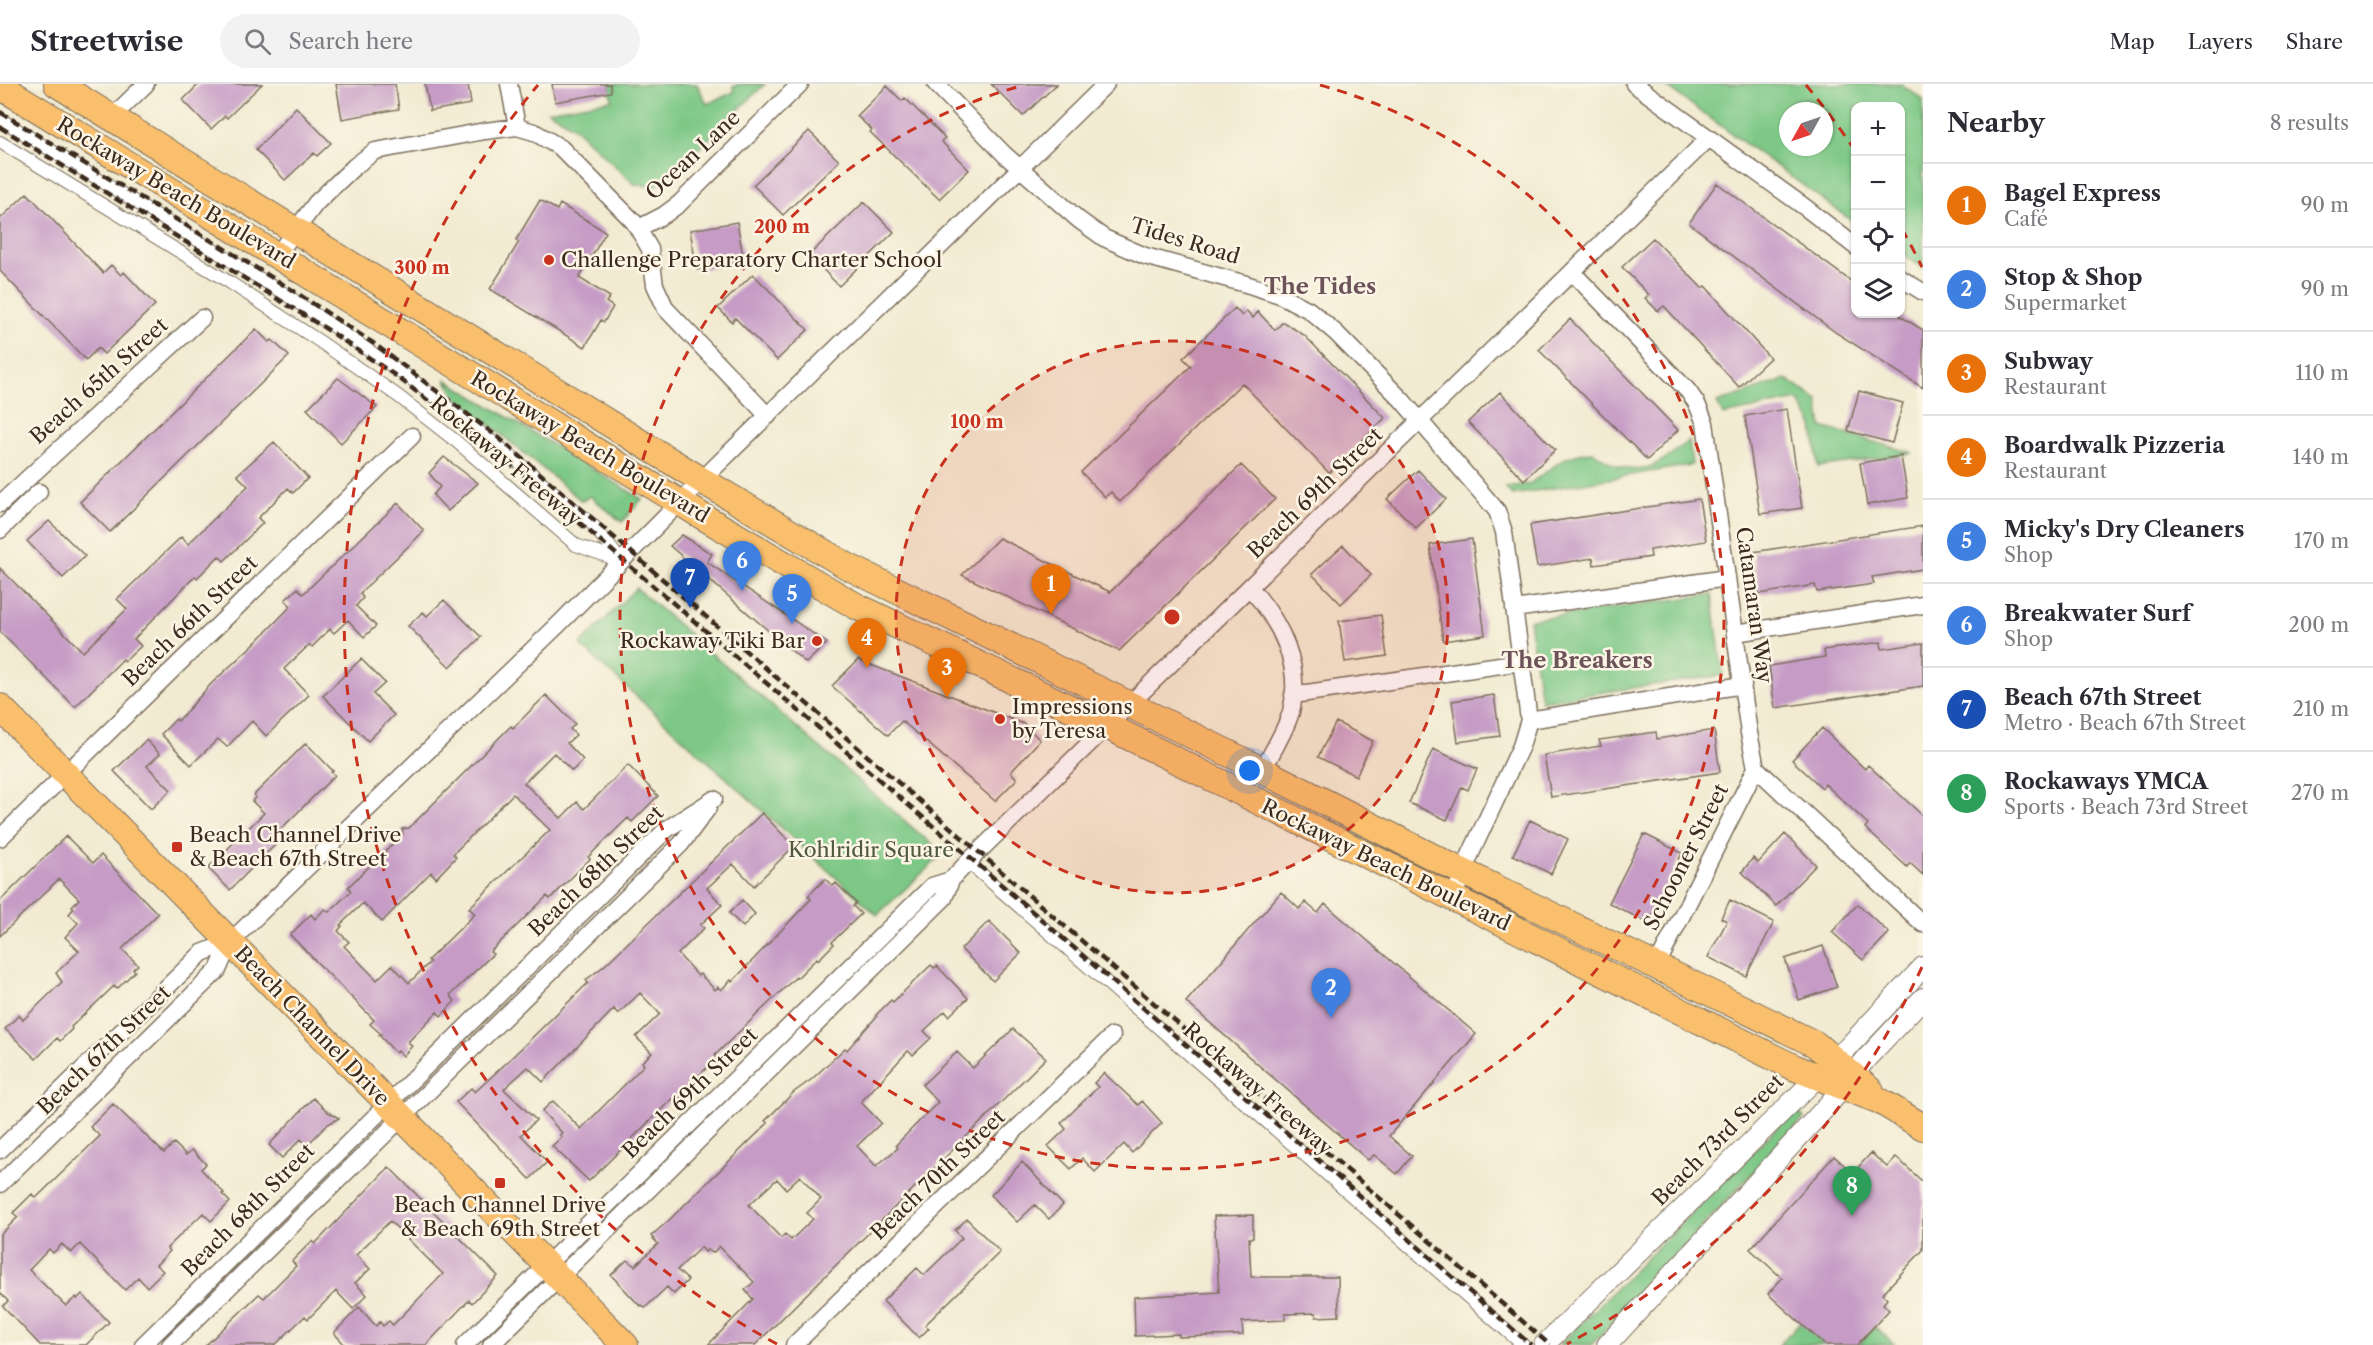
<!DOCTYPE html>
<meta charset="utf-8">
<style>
body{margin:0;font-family:"Libre Caslon Text",serif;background:#f2f2f3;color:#2b2b33}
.controls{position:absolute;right:18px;top:18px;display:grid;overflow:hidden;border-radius:12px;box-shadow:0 2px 4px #0004}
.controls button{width:54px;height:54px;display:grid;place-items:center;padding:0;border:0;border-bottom:2px solid #e1e1e2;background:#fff;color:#2b2b33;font:30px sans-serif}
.compass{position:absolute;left:1779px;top:18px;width:54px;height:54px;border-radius:50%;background:#fff;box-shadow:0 2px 4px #0004;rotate:230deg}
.you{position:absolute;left:1250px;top:687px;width:21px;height:21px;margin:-15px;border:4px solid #fff;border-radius:50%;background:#1a73e8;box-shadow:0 0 0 9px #1a73e833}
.badge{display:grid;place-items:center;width:39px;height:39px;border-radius:50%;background:#c8321e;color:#fff;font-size:20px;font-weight:700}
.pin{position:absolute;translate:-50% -50px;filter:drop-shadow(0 2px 3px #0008)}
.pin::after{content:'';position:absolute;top:32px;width:21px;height:18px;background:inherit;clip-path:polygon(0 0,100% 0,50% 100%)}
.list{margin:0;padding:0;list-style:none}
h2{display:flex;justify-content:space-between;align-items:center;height:78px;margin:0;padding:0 24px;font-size:26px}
h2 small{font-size:20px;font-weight:400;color:#7c7c81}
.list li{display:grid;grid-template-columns:39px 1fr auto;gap:18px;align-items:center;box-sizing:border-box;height:84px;padding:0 24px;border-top:2px solid #e1e1e2}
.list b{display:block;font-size:22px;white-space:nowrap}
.list p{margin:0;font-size:20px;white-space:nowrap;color:#7c7c81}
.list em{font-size:20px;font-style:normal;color:#7c7c81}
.icon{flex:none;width:33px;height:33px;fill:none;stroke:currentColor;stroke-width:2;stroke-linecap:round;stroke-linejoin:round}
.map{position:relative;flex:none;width:1923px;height:1261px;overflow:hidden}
header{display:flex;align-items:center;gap:36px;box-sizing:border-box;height:84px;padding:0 30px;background:#fff;border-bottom:2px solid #e1e1e2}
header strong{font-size:28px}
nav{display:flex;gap:33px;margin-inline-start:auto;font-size:21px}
.search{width:420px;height:54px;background:#f2f2f3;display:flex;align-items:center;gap:15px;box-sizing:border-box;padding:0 21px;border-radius:33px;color:#7c7c81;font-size:22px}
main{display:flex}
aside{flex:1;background:#fff}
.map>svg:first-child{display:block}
.green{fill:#7dc886;stroke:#5c7952;stroke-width:1.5;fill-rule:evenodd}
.building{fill:#c69cc6;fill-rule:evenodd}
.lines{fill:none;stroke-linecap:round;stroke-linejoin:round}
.pedestrian-casing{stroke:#7b6e5d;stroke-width:14}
.minor-casing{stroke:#7b6e5d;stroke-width:19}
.tertiary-casing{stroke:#7b6e5d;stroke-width:22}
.primary-casing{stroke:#7b6e5d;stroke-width:28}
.pedestrian{stroke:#fff;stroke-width:12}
.minor{stroke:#fff;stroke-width:16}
.tertiary{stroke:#fff;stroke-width:20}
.primary{stroke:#f9bf6d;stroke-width:26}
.rail{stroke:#3b2a1e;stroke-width:4.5;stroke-dasharray:9 4.5;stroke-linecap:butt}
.ring{fill:none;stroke:#c8321e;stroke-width:3;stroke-dasharray:10 8}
.poi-dot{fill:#c8321e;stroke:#fcf5e5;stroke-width:2}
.labels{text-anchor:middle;stroke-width:5;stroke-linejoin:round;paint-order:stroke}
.street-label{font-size:21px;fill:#3b2a1e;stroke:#fcf5e5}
.poi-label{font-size:21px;fill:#3b2a1e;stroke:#fcf5e5;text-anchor:start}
.park-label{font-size:21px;fill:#4f593d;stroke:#fcf5e5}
.neighbourhood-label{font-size:22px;font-weight:bold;fill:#6c5259;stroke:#fcf5e5}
.centre{fill:#c8321e;stroke:#fcf5e5;stroke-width:3}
.ring-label{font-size:18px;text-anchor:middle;font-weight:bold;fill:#c8321e;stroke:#fcf5e5;stroke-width:5;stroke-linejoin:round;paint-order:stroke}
</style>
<header>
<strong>Streetwise</strong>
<div class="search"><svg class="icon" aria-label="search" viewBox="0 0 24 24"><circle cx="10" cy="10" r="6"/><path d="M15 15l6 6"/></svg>Search here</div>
<nav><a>Map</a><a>Layers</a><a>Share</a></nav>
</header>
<main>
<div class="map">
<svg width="1923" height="1261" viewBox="0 0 1923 1261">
<rect width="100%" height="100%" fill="#fcf5e5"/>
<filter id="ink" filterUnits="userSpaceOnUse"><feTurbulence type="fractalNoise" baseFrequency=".0167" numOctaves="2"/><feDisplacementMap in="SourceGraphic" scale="12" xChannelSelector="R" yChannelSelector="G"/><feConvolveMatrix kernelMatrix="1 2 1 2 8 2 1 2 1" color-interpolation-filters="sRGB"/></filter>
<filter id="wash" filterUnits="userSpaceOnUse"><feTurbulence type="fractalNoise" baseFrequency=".008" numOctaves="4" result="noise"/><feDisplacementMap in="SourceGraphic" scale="24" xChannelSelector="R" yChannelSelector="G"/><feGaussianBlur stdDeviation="1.35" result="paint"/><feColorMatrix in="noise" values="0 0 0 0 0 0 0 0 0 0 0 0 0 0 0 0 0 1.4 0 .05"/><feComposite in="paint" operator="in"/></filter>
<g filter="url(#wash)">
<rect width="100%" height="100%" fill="#f2ebd2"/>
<path class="green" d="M610 0H697L707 20 734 8 733 3 739 0H765L667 95 653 103 634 100 573 42 548 27 612 16Z
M1663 0H1901L1923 16V184L1901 169 1900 22H1856L1855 139ZM1788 27H1824V63H1788Z
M445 295 642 415 622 438 590 412 582 417 457 314Z
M1786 295 1818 316 1822 343 1913 369 1818 383 1813 342 1798 316 1723 331 1717 319Z
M1689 356 1692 381 1512 411 1505 403 1529 400 1564 375 1582 369 1594 368C1635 399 1655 385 1689 356Z
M636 504 943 770 877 831 580 561Z
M1712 510 1723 591 1541 617 1529 536Z
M1796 1025 1804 1034 1591 1261 1560 1260Z
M1800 1238 1825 1261H1779Z
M1875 1243 1895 1261H1859Z"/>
<g id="blocks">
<path class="building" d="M199 0H262L227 34 225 32 211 45 183 16Z
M336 0H395L399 25 342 35Z
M425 0H468L471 20 430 27Z
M552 0H610L611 8 555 18Z
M991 0H1057L1023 32Z
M887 2 902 17 905 14 945 54 941 57 969 86 939 115 870 48 872 46 857 32Z
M296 23 331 59 317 72 314 69 285 96 256 66Z
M809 47 839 77 783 131 753 101Z
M1717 99 1856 201V230H1897L1923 246V304L1835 248 1689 139Z
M27 109 103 189 111 181 121 191 124 188 155 221 104 270 98 264 86 276 0 187V135Z
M540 116 557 126 560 120 606 148 579 194 610 213 606 218 613 223 604 238 601 236 585 263 490 205 519 158 516 156Z
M864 118 894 148 839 202 809 171Z
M737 138 744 178 697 186 690 146Z
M1653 154 1702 204 1705 202 1770 274 1739 303 1664 222 1658 227 1645 214 1649 211 1622 183Z
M753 190 808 246 777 276 735 234 732 238 718 224Z
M1235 224 1242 232 1247 227 1253 234 1258 228 1275 246 1283 238 1304 251 1385 334 1329 389 1242 299 1120 418 1111 408 1105 413 1081 388 1191 282 1183 274Z
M1570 235 1678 346 1647 376 1539 266Z
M256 245 269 258 272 256 289 272 110 448 80 418Z
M338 294 377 323 341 359 307 325Z
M1859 307 1903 319 1892 359 1848 347Z
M1500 308 1555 366 1524 396 1468 338Z
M1787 325 1802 424 1760 430 1745 332Z
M274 358 308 394 293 409 288 404 258 434 263 439 224 477 219 472 197 494 195 492 134 555 141 562 125 577 123 575 75 623 0 548V484L83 568 127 525 117 515 181 453 188 460 248 402 237 391Z
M1901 372 1908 414 1867 421 1860 379Z
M444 373 478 399 448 427 433 411 440 403 429 389Z
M1241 381 1275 415 1119 567 962 491 999 454 1110 508Z
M1418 386 1446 415 1416 444 1387 415Z
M1699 415 1706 457 1650 466 1651 473 1630 476 1594 481 1593 474 1537 483 1530 441Z
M398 419 424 447 360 509 363 514 356 522 376 542 364 553 348 536 334 549 330 545 312 563 309 561 284 585 309 611 266 652 252 637 227 663 218 655 191 681 161 650 176 635 178 637 211 600 258 556 291 522 285 516 298 504 303 510Z
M49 437 85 472 63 494 27 457Z
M1923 442V485L1872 493 1874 500 1853 503 1817 508 1815 501 1759 510 1753 468Z
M682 451 712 470 707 478 827 559 806 579 670 462Z
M1472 455 1485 551 1443 557 1430 461Z
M1343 461 1371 491 1341 520 1312 490Z
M444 516 481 553 450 583 408 542 423 528 427 532Z
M1381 531 1387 572 1345 578 1339 537Z
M1881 558 1882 565 1923 559V602L1775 624 1769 582 1825 573 1824 566Z
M361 575 385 599 373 610 394 631 368 657 323 612Z
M858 576 1024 640 1040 656 1011 688 1017 695 995 717 902 637 888 651 832 602Z
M546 611 575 640 570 645 576 651 567 659 583 676 572 687 554 669 524 699 561 734 577 718 584 725 628 681 658 712 632 738 628 734 588 773 590 775 550 815 547 812 490 868 493 870 450 911 455 917 441 932 437 928 408 958 412 962 403 972 398 967 396 969 379 951 381 950 370 940 374 936 290 851 311 830 315 835 325 825 329 828 351 807 348 803 403 750 402 745 409 744 511 642 513 644ZM513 710 550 746 469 824 475 830 428 876 430 878 409 899 392 881 377 896 344 862 349 858 338 847 342 842 340 841 363 819 382 838 431 788 436 794 456 773 453 770Z
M1494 611 1500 652 1458 658 1452 617Z
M1336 638 1373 657 1356 692 1318 673Z
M1822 644 1865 685 1868 681 1923 732V791L1910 779 1907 783 1865 744 1868 740 1825 700 1822 704 1792 676Z
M1714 646 1720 688 1551 713 1544 671 1601 662 1599 656 1656 648 1657 655Z
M146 656 160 670 147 682 171 706 151 725 114 687Z
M306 659 333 687 331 688 335 691 274 752 279 757 230 806 208 784 264 729 252 717 256 713 254 711Z
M1433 665 1477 685 1468 706 1462 703 1447 736 1409 719Z
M762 729 794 762 754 802 733 780 707 804 722 821 700 841 704 844 678 870 698 892 700 890 715 906 718 903 721 906 731 896 732 898 811 815 808 812 825 795 833 802 836 799 856 819 853 822 861 830 832 858 834 860 818 876 817 874 797 894 796 893 715 971 717 974 686 1004 688 1006 677 1017 672 1015 589 1097 552 1062 562 1053 560 1051 562 1049 542 1027 553 1017 581 1045 644 981 642 978 652 969 636 953 660 930 640 909 618 930 614 925 543 998 528 983 504 1005 536 1036 521 1051 547 1078 530 1095 456 1018 471 1004 475 1008 503 982 588 899 586 896 605 881Z
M1530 736 1568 755 1551 790 1513 771Z
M1644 750 1682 769 1648 839 1609 819Z
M1785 750 1816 781 1776 822 1742 788 1753 774 1758 779Z
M66 752 93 779 101 771 158 830 122 865 138 881 133 885 135 887 117 905 114 902 71 943 72 945 60 957 57 954 36 975 5 945 19 931 23 936 62 898 56 889 79 867 65 853 78 839 69 830 74 824 72 822 79 815 59 795 0 852V817Z
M1281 808 1299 825 1305 818 1318 829 1325 820 1476 950 1389 1052 1412 1072 1397 1090 1374 1071 1368 1076 1186 918Z
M742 816 755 830 743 843 729 829Z
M1730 816 1774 838 1746 892 1708 873 1727 837 1721 834Z
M1858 820 1889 849 1863 876 1832 848Z
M989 837 1021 869 993 897 961 865Z
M1823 862 1837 903 1799 916 1785 875Z
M931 881 934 884 937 882 968 914 949 932 945 927 924 947 931 954 913 971 908 967 861 1018 881 1039 857 1062 876 1082 898 1064 896 1061 938 1018 922 1001 957 968 973 984 1013 945 1046 974 755 1261H708L753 1215 745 1206 754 1198 719 1162 713 1169 707 1166 705 1168 701 1163 677 1186 688 1196 674 1210 667 1203 645 1224 642 1221 640 1222 611 1191 627 1176 635 1182 658 1160 651 1152 667 1138 768 1039 765 1037 794 1008 812 995 845 964 847 966 877 932 876 931 891 916 893 918ZM800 1092 821 1115 807 1129 813 1135 791 1156 785 1150 781 1154 749 1121 777 1095 786 1105Z
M1104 989 1138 1021 1142 1017 1162 1039 1132 1069 1124 1060 1095 1088 1082 1074 1071 1085 1048 1062 1066 1045 1061 1039 1098 1003 1094 999Z
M313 1014 328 1028 339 1034 328 1040 307 1061 301 1055 282 1074 269 1061Z
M113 1020 164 1069 174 1059 186 1071 192 1066 206 1080 201 1085 224 1109 222 1110 230 1118 211 1137 203 1129 167 1164 170 1167 156 1181 163 1187 147 1203 138 1193 125 1206 80 1160 71 1169 62 1160 53 1169 49 1165 29 1186 66 1222 76 1213 77 1215 82 1210 109 1238 86 1261H40L3 1222 8 1217 0 1209V1151L18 1133 13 1129 32 1110 36 1114 100 1052 90 1043Z
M1871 1069 1887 1083 1896 1073 1923 1098V1166L1882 1210 1887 1215 1883 1220 1889 1226 1857 1261H1825L1768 1210 1782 1194 1750 1165 1834 1072 1853 1089Z
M1022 1078 1063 1121 1049 1135 1035 1121 1017 1138 991 1111Z
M389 1083 498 1192 472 1219 469 1216 426 1261H345L334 1249 359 1223 376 1242 380 1238 383 1242 389 1237 393 1241 443 1190 390 1137 356 1171 370 1185 355 1199 367 1211 353 1225 336 1207 308 1235 305 1232 275 1261H206L259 1210 264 1214 296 1182 292 1177 312 1157 315 1160Z
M1253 1131V1154H1249L1251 1193H1338L1339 1232 1316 1233V1229L1285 1230V1236L1242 1238 1243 1251 1179 1253V1250L1135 1252 1134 1213 1219 1208 1214 1132Z
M967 1135 1000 1168 925 1241 929 1244 919 1254 883 1217 917 1184 924 1191 962 1154 955 1146Z"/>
</g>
</g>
<g filter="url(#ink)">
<use href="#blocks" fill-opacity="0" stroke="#7b6e5d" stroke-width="1.5"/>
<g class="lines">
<defs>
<path id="pedestrian" d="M0 35 282 208 414 297 511 372 593 441 621 477
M0 58 229 198 319 257 398 312 457 358 576 461 620 477
M968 778 1523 1261"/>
<path id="minor" d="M509 0 517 43 534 48 561 64 634 138 650 165 655 201 666 225 768 332
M936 0 1005 71 1079 136 1104 154 1145 172 1246 200 1280 211 1309 226 1336 249 1402 316 1497 427 1504 448 1529 636 1521 662 1471 769 1453 814
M1634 0 1806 124 1856 163
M112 33 146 0
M639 144 664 131 679 120 800 0
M277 171 316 119 355 82 375 67 485 47 517 43
M1572 188 1688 307 1697 320 1705 339 1749 649 1756 684 1923 840
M1900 194 1923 208
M0 420 202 234
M0 446 39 408
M1250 504C1280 537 1303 581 1291 628 1285 648 1272 668 1262 687
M1514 525 1727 494
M1735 549 1923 521
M1293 611 1521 578
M1529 636 1743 601
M0 754 412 352
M1656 883 1756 684
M0 1066 202 869 230 858
M0 1100 218 886 230 858 558 541 715 383 1106 0
M143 1261 667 745 714 715
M170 1261 681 760 708 724
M465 1261 932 802 951 796 968 778 1709 54
M491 1261 944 814 951 796
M794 1261 1112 952"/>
<path id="tertiary" d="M1544 1261 1848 963 1923 883
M1607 1261 1828 1021 1866 975 1923 914"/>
<path id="primary" d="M57 0 703 397 847 482 1234 672 1447 780 1815 960 1871 1007
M0 2 702 432 856 522 1085 631 1793 983 1880 1017 1923 1043
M0 623 625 1261"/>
</defs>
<use href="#pedestrian" class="pedestrian-casing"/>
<use href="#minor" class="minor-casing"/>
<use href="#tertiary" class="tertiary-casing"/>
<use href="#primary" class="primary-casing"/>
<use href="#pedestrian" class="pedestrian"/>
<use href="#minor" class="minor"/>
<use href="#tertiary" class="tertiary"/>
<use href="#primary" class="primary"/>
<path class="rail" d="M0 28 289 204 373 259 499 354 1550 1261
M0 43 328 246 396 292 511 380 989 790 1531 1261"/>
</g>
</g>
<circle cx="1172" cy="533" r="276" fill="#c8321e" fill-opacity=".12"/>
<g class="ring">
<circle cx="1172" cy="533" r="276"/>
<path d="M1320 1A552 552 0 1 1 1024 1"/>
<path d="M1922 883A827 827 0 0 1 1567 1260M777 1260A827 827 0 0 1 538 1M1806 1A827 827 0 0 1 1854 65M1902 145A827 827 0 0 1 1922 183"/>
</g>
<g class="poi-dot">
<circle cx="549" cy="176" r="6"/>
<circle cx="817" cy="557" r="6"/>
<circle cx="1000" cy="635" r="6"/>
<rect x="171" y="757" width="12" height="12" rx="3"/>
<rect x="494" y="1093" width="12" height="12" rx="3"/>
</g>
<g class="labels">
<g class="street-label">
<text transform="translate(693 71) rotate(-43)" y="7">Ocean Lane</text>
<text transform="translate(176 109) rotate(31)" y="7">Rockaway Beach Boulevard</text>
<text transform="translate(1185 157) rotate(17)" y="7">Tides Road</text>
<text transform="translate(99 297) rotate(-42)" y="7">Beach 65th Street</text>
<text transform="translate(590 363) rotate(31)" y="7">Rockaway Beach Boulevard</text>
<text transform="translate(506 377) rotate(40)" y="7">Rockaway Freeway</text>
<text transform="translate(1315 409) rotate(-44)" y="7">Beach 69th Street</text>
<text transform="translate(1754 521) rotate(82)" y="7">Catamaran Way</text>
<text transform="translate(190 537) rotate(-44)" y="7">Beach 66th Street</text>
<text transform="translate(1686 773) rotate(-63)" y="7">Schooner Street</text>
<text transform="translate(1386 781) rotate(26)" y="7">Rockaway Beach Boulevard</text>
<text transform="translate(596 787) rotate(-44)" y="7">Beach 68th Street</text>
<text transform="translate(312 942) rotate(46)" y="7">Beach Channel Drive</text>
<text transform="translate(104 966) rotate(-44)" y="7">Beach 67th Street</text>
<text transform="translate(1258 1005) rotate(41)" y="7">Rockaway Freeway</text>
<text transform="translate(690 1009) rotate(-44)" y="7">Beach 69th Street</text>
<text transform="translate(1718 1056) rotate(-45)" y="7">Beach 73rd Street</text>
<text transform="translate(938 1091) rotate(-44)" y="7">Beach 70th Street</text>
<text transform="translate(248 1126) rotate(-45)" y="7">Beach 68th Street</text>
</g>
<g class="poi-label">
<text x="561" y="183">Challenge Preparatory Charter School</text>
<text x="805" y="564" text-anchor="end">Rockaway Tiki Bar</text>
<text x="1012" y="630">Impressions<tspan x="1012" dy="24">by Teresa</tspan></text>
<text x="189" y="758">Beach Channel Drive<tspan x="189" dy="24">&amp; Beach 67th Street</tspan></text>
<text x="500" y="1128" text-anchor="middle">Beach Channel Drive<tspan x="500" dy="24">&amp; Beach 69th Street</tspan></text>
</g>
<g class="park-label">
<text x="871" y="773">Kohlridir Square</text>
</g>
<g class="neighbourhood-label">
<text x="1320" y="210">The Tides</text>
<text x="1577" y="584">The Breakers</text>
</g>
</g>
<circle cx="1172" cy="533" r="9" class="centre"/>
<g class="ring-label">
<text x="782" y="149">200 m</text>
<text x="422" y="190">300 m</text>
<text x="977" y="344">100 m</text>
</g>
</svg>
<div class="controls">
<button>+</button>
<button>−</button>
<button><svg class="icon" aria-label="locate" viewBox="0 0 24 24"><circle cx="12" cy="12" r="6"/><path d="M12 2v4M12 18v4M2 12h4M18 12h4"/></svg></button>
<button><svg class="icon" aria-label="layers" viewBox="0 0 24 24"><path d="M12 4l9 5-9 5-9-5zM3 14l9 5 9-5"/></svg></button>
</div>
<svg class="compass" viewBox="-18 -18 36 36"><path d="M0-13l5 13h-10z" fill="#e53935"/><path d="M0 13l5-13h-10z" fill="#7c7c81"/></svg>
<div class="you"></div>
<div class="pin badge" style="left:1051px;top:530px;background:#e8710a">1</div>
<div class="pin badge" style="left:1331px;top:934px;background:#3f7fe0">2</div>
<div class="pin badge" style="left:947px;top:614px;background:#e8710a">3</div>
<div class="pin badge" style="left:867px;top:584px;background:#e8710a">4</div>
<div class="pin badge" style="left:792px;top:540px;background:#3f7fe0">5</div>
<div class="pin badge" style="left:742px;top:507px;background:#3f7fe0">6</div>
<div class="pin badge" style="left:690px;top:524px;background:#1a4fb4">7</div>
<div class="pin badge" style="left:1852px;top:1132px;background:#2e9e5b">8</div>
</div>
<aside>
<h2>Nearby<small>8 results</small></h2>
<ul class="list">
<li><span class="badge" style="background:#e8710a">1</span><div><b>Bagel Express</b><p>Café</p></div><em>90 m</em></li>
<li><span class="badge" style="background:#3f7fe0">2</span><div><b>Stop &amp; Shop</b><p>Supermarket</p></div><em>90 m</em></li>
<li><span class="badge" style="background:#e8710a">3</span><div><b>Subway</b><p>Restaurant</p></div><em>110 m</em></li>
<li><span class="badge" style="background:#e8710a">4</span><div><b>Boardwalk Pizzeria</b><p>Restaurant</p></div><em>140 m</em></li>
<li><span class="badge" style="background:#3f7fe0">5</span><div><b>Micky's Dry Cleaners</b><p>Shop</p></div><em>170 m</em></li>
<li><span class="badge" style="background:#3f7fe0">6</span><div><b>Breakwater Surf</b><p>Shop</p></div><em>200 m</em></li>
<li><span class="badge" style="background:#1a4fb4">7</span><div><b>Beach 67th Street</b><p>Metro · Beach 67th Street</p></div><em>210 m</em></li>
<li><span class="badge" style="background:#2e9e5b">8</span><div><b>Rockaways YMCA</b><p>Sports · Beach 73rd Street</p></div><em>270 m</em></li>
</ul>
</aside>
</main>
